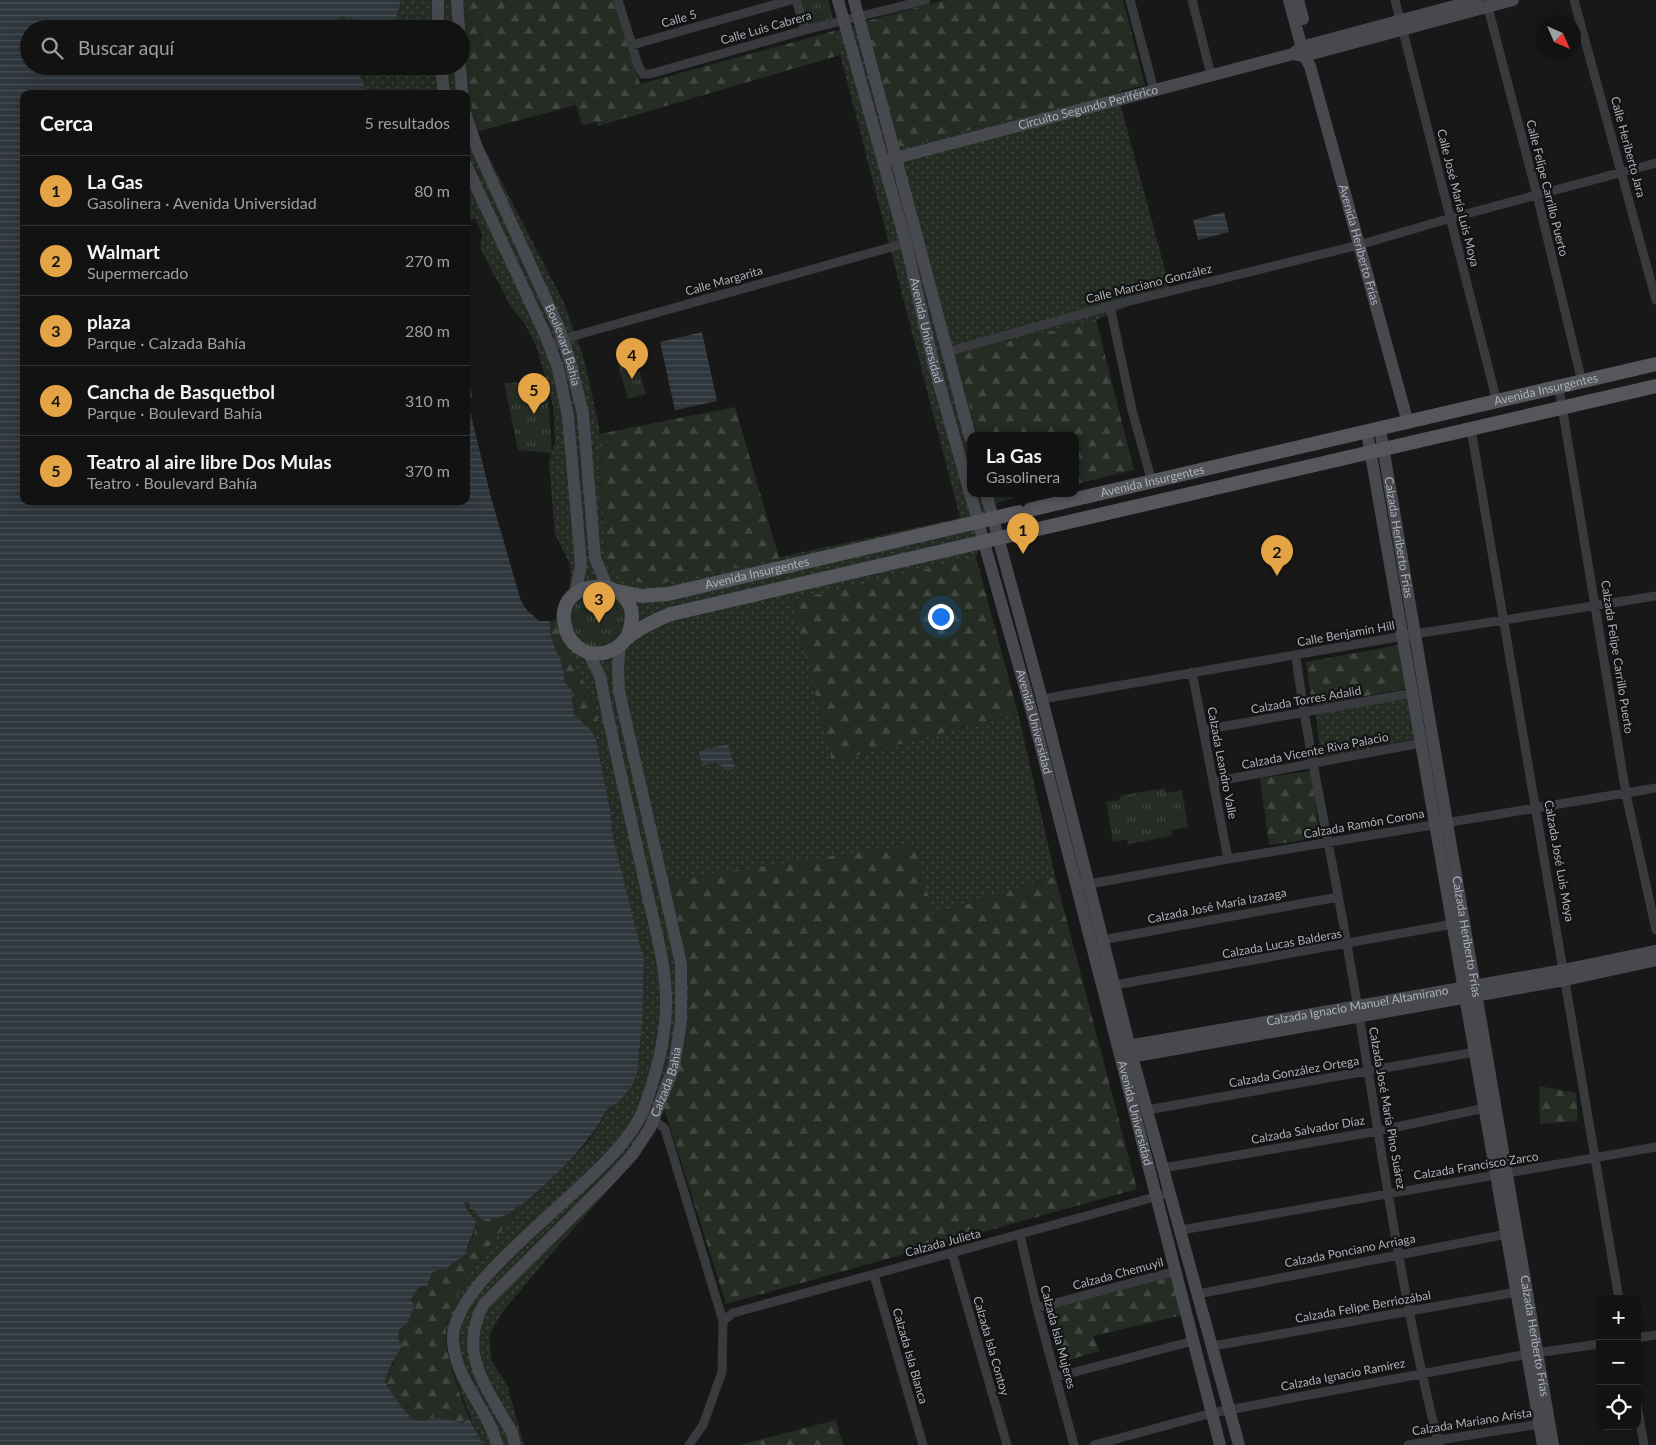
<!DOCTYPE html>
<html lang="es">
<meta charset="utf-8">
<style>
body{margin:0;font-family:Lato,sans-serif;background:#1b1b1c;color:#f1f3f6}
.controls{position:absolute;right:15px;bottom:15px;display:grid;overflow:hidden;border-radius:10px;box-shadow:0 5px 20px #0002}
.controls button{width:45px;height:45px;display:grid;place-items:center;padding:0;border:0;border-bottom:1px solid #313233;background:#121213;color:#f1f3f6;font:25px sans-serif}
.compass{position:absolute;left:1536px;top:15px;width:45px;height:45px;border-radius:50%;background:#121213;box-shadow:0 5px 20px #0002;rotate:135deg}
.you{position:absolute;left:940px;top:616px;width:18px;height:18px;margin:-12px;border:4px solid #fff;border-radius:50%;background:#1a73e8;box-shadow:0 0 0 8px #1a73e833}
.badge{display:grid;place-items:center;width:32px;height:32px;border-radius:50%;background:#e4a445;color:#111;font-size:16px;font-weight:700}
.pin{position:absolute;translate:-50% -41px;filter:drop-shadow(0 1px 2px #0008)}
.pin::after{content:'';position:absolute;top:26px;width:18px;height:15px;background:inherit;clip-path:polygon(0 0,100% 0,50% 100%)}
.popup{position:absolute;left:967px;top:432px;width:112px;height:65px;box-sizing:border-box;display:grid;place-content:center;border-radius:10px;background:#121213;filter:drop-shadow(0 1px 4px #0005);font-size:16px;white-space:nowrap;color:#9c9ea0}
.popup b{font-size:19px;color:#f1f3f6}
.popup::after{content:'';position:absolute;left:50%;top:100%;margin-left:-10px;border:10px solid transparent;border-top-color:#121213}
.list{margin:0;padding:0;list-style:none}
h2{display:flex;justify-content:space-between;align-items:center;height:65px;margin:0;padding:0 20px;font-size:21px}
h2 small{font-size:16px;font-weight:400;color:#9c9ea0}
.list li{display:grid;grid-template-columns:32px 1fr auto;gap:15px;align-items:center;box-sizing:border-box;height:70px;padding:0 20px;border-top:1px solid #313233}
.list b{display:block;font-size:19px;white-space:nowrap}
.list p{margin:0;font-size:16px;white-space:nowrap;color:#9c9ea0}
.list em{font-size:16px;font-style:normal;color:#9c9ea0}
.icon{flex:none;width:28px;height:28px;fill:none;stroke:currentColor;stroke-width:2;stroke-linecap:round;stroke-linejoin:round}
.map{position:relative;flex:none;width:1656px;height:1445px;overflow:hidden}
.search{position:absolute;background:#121213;box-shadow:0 5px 20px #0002;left:20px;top:20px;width:450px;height:55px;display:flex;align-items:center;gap:12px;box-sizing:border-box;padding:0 18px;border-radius:28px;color:#9c9ea0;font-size:19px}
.panel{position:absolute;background:#121213;box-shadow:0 5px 20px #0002;left:20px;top:90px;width:450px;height:415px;border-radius:10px}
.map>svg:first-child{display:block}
.grass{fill:url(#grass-dots)}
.forest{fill:url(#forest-firs)}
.park{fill:url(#park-tufts)}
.water{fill:url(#water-rules)}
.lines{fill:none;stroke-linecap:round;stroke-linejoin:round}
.street{stroke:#393a3e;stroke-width:9}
.secondary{stroke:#47494e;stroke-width:12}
.primary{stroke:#55575d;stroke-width:14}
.labels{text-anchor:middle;stroke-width:4.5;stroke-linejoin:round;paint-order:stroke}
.street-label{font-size:12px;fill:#abb0b8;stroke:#131314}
</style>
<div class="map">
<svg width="1656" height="1445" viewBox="0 0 1656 1445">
<defs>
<pattern id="grass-dots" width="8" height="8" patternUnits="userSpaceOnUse" patternTransform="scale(1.25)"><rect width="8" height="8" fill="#242c24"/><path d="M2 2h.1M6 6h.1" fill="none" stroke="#414842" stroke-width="1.8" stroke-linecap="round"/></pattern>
<pattern id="forest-firs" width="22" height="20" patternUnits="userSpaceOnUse" patternTransform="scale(1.25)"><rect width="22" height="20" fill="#242c24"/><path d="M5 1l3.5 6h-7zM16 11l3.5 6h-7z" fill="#414842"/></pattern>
<pattern id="park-tufts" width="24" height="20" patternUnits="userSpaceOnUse" patternTransform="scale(1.25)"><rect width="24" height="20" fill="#242c24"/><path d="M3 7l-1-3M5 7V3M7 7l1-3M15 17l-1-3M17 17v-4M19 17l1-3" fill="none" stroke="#414842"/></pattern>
<pattern id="water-rules" width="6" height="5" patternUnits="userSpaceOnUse" patternTransform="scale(1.25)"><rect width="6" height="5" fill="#2f373d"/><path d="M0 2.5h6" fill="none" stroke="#4a5157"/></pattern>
</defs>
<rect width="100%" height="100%" fill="#181819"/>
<path class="grass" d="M401 0H463L465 69 476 132 564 303 584 359 599 427 605 552 626 580 652 585 960 518 834 31 863 22 896 149 1117 92 1170 288 1096 320 956 354 977 435H970V493H993L995 503 976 557 793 601 832 762 1018 713 1057 884 1055 876 932 915 915 845 681 940 688 982V1017L685 1045 677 1075 630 1166 550 1255 501 1314 489 1336 492 1362 507 1384 524 1445H481L450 1363 446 1334 450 1308 465 1280 521 1204 587 1143 603 1120 605 1111 613 1107 642 1021 644 961 612 833 611 814 596 739 597 717 591 697 566 648 560 627 568 596 571 573 569 562 555 534 549 462 555 441 553 406 537 348 525 324 511 307 480 248 482 234 475 218 466 224V94H367L356 66H461V29H333L338 18 348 17 367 28Z
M1411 695 1418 738 1321 757 1315 708Z"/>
<path class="forest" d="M463 0H615L640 84 834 31 840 55 598 126 597 122 582 125 576 105 476 132 465 69Z
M943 0H1123L1145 85 896 149 863 22Z
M1096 320 1134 470 1076 484V435H977L956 354Z
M735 407 779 558 652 585 626 580 611 568 605 552 599 427V434Z
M993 493H1037L995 503Z
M976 557 1018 713 832 762 792 600Z
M559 613C561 651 588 679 597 715 598 723 597 731 596 739L591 730 574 715 571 689 564 681 557 651 551 642 550 621 555 620Z
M1400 645 1409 688 1312 706 1306 662Z
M1311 771 1320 838 1269 845 1260 778Z
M915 844 933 915 1055 876 1137 1189 726 1304 664 1108 685 1045 688 1017V982L670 880Z
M1539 1086 1576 1093 1578 1121 1540 1124Z
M468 1202 501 1217 521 1204C498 1238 446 1294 446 1334 446 1363 460 1392 469 1418L463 1423 435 1417 423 1421 412 1419 397 1401 385 1382 387 1371 394 1363 399 1330 406 1325 414 1291 427 1286 434 1269 466 1253C467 1243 480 1230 475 1220 472 1213 466 1210 464 1203Z
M1175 1275 1183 1315 1093 1336 1100 1351 1061 1362 1051 1308Z
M836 1420 843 1445H739Z"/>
<path class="park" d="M800 0H828L833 18 807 26Z
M636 360 646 394 628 399 618 365Z
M547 381 552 453 518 450 504 383Z
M571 620a28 28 0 1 1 56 0a28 28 0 1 1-56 0Z
M1165 788 1166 793 1182 790 1188 827 1171 830 1172 836 1128 844 1127 839 1113 842 1106 802 1120 800 1119 796Z"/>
<path class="water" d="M0 0H401L396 19 378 27 367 28 348 17 338 18 333 29H29V66H356L367 93 24 94V501H466V364L472 397 467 398 490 494 521 601 526 609 539 621H550C548 646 565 657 564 681L571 689 574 715 591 730 596 739 611 814 612 833 644 961 642 1021 637 1073 631 1087 619 1102 605 1111C602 1133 524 1210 501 1217 495 1219 487 1218 481 1219L468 1202 464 1203 466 1208 476 1221C476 1233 467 1241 466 1254L445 1269H434L427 1286C417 1288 414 1291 411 1301L415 1305 406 1325 399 1330 398 1339 402 1345C396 1358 387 1369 385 1382L397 1401 412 1419 423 1421 435 1417 463 1423 469 1418 481 1441V1445H0Z
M1224 212 1229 232 1198 240 1193 220Z
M702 332 717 401 675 410 660 342Z
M728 744 735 768 727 771 716 762 702 766 699 751Z"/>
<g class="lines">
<path class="street" d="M618 0 638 65 643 74H650L805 30 926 0
M796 0 805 30
M1130 0 1154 90
M1192 0 1211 75
M1395 0 1497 402
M1486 0 1537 195 1582 382
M1574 0 1656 300
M632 45 791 0
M1110 306 1132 410 1152 482
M549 345 563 339 906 243
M947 352 1110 306 1359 245 1451 218 1656 163
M1559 388 1626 794 1656 930
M1471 429 1619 1299
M1296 656C1308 753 1331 849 1347 945 1377 1112 1397 1281 1439 1445
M1192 672 1228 859
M1042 699 1415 634 1656 596
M1203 730 1413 693
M1213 782 1421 743
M1084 885 1228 859 1656 788
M1102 940 1338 897
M1115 985 1453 924
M1147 1110 1475 1052
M654 1120 665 1129 723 1321 722 1372 703 1425 689 1445
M1163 1168 1378 1131 1485 1108
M1181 1230 1656 1147
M1020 1235 1037 1308 1074 1445
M952 1253 1007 1445
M874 1275 923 1445
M1198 1294 1507 1234
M1037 1308 1176 1271
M723 1321 733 1313 1162 1195
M1637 1338 1656 1335
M1213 1346 1517 1292
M1056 1377 1193 1341
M1637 1405 1644 1445
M1094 1445 1212 1413 1528 1354 1600 1344
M1408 1445 1540 1424"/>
<g class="secondary">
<path d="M438 0V29"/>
<path d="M457 0 459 29"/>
<path id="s1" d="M838 0 906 243 933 362 1033 716 1220 1445"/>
<path d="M854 0 970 437"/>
<path id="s2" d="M1289 0 1304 56 1310 66 1408 423"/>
<path d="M1298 0 1303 19"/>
<path d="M1295 52 1301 47 1477 0"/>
<path d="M441 66 444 94"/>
<path d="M460 66 462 94"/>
<path id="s3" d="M466 116 477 148 559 328 570 361 583 414 595 558 607 586"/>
<path id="s4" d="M884 161 1293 54 1304 56 1513 0"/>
<path d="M466 165 545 334 558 368 568 417 580 552 581 566 575 594"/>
<path id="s5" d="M1380 429 1553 1445"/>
<path d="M1367 432 1543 1445"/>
<path d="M986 493 1042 699 1132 1056 1239 1445"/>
<path id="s6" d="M1122 1047 1564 970 1656 951"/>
<path d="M1125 1058 1565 980 1656 960"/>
<path d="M497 1445C488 1409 456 1380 453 1342 448 1274 619 1178 644 1108 656 1075 667 1033 666 998 665 959 653 921 645 883 630 814 613 745 600 676L588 652"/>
<path id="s7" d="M515 1445 512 1433C488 1389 456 1353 484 1304L609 1180 633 1154 650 1128 674 1067 681 1021V964L619 691 618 665 620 646"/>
</g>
<g class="primary">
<path id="s8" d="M618 591 641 596 668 594 1656 364"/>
<path d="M626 639C658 573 547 569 566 630 569 641 579 650 590 653 597 654 605 654 612 650 619 648 622 642 627 638 640 628 655 620 671 614L1656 386"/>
</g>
</g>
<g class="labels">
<g class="street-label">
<text transform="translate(679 19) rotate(-16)" y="4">Calle 5</text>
<text transform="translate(766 28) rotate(-16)" y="4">Calle Luis Cabrera</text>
<text dy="4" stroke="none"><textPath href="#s4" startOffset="211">Circuito Segundo Periférico</textPath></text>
<text transform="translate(1628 147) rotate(75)" y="4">Calle Heriberto Jara</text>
<text transform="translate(1547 188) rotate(76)" y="4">Calle Felipe Carrillo Puerto</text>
<text transform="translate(1458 198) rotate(76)" y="4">Calle José María Luis Moya</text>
<text dy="4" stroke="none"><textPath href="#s2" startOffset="255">Avenida Heriberto Frías</textPath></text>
<text transform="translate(724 281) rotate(-16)" y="4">Calle Margarita</text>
<text transform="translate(1149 284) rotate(-14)" y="4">Calle Marciano González</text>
<text dy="4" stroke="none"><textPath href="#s1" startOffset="342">Avenida Universidad</textPath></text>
<text dy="4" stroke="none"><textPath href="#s3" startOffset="249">Boulevard Bahía</textPath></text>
<text dy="4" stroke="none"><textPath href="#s8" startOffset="952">Avenida Insurgentes</textPath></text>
<text dy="4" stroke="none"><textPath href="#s8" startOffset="548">Avenida Insurgentes</textPath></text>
<text dy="4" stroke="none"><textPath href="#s5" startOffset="110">Calzada Heriberto Frías</textPath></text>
<text dy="4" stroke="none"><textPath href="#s8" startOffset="142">Avenida Insurgentes</textPath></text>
<text transform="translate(1346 634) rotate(-10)" y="4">Calle Benjamín Hill</text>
<text transform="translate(1617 657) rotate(81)" y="4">Calzada Felipe Carrillo Puerto</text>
<text transform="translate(1306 700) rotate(-10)" y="4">Calzada Torres Adalid</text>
<text dy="4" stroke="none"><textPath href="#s1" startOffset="748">Avenida Universidad</textPath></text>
<text transform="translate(1315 751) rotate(-11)" y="4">Calzada Vicente Riva Palacio</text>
<text transform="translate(1222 763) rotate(79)" y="4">Calzada Leandro Valle</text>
<text transform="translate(1364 824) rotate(-10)" y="4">Calzada Ramón Corona</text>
<text transform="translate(1559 861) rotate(80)" y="4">Calzada José Luis Moya</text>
<text transform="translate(1217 906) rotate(-11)" y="4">Calzada José María Izazaga</text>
<text dy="4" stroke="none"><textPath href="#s5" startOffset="515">Calzada Heriberto Frías</textPath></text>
<text transform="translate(1282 944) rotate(-10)" y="4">Calzada Lucas Balderas</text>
<text dy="4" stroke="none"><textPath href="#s6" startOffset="239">Calzada Ignacio Manuel Altamirano</textPath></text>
<text transform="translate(1294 1072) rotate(-10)" y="4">Calzada González Ortega</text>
<text dy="4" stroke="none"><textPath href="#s7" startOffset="444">Calzada Bahía</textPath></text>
<text transform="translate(1387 1108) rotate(80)" y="4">Calzada José María Pino Suárez</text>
<text dy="4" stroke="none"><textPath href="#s1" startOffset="1152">Avenida Universidad</textPath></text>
<text transform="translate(1308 1130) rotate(-10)" y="4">Calzada Salvador Díaz</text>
<text transform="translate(1476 1166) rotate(-9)" y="4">Calzada Francisco Zarco</text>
<text transform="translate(943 1243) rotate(-15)" y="4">Calzada Julieta</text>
<text transform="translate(1350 1251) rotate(-11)" y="4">Calzada Ponciano Arriaga</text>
<text transform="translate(1118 1274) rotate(-15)" y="4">Calzada Chemuyil</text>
<text transform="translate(1363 1307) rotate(-10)" y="4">Calzada Felipe Berriozábal</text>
<text dy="4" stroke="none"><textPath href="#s5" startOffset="920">Calzada Heriberto Frías</textPath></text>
<text transform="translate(1058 1337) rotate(75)" y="4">Calzada Isla Mujeres</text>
<text transform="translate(991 1346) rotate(74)" y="4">Calzada Isla Contoy</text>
<text transform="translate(910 1356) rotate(74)" y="4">Calzada Isla Blanca</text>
<text transform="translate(1343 1375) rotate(-11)" y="4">Calzada Ignacio Ramírez</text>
<text transform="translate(1472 1422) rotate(-9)" y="4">Calzada Mariano Arista</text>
</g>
</g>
</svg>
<div class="controls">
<button>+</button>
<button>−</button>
<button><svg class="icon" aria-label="locate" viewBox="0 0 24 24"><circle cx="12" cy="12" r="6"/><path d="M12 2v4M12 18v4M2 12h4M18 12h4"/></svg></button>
</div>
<svg class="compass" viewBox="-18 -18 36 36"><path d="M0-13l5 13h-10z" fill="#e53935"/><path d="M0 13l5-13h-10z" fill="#9c9ea0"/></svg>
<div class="you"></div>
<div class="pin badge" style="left:1023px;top:554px">1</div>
<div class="popup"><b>La Gas</b>Gasolinera</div>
<div class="pin badge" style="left:1277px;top:576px">2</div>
<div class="pin badge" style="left:599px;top:623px">3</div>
<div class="pin badge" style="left:632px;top:379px">4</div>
<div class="pin badge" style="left:534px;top:414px">5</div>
<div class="search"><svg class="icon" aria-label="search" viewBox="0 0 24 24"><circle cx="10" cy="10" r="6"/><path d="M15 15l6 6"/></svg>Buscar aquí</div>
<section class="panel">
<h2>Cerca<small>5 resultados</small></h2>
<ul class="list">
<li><span class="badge">1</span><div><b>La Gas</b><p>Gasolinera · Avenida Universidad</p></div><em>80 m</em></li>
<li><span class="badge">2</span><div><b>Walmart</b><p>Supermercado</p></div><em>270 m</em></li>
<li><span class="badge">3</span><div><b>plaza</b><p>Parque · Calzada Bahía</p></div><em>280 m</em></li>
<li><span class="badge">4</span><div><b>Cancha de Basquetbol</b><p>Parque · Boulevard Bahía</p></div><em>310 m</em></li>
<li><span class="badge">5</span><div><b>Teatro al aire libre Dos Mulas</b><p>Teatro · Boulevard Bahía</p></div><em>370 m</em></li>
</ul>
</section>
</div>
